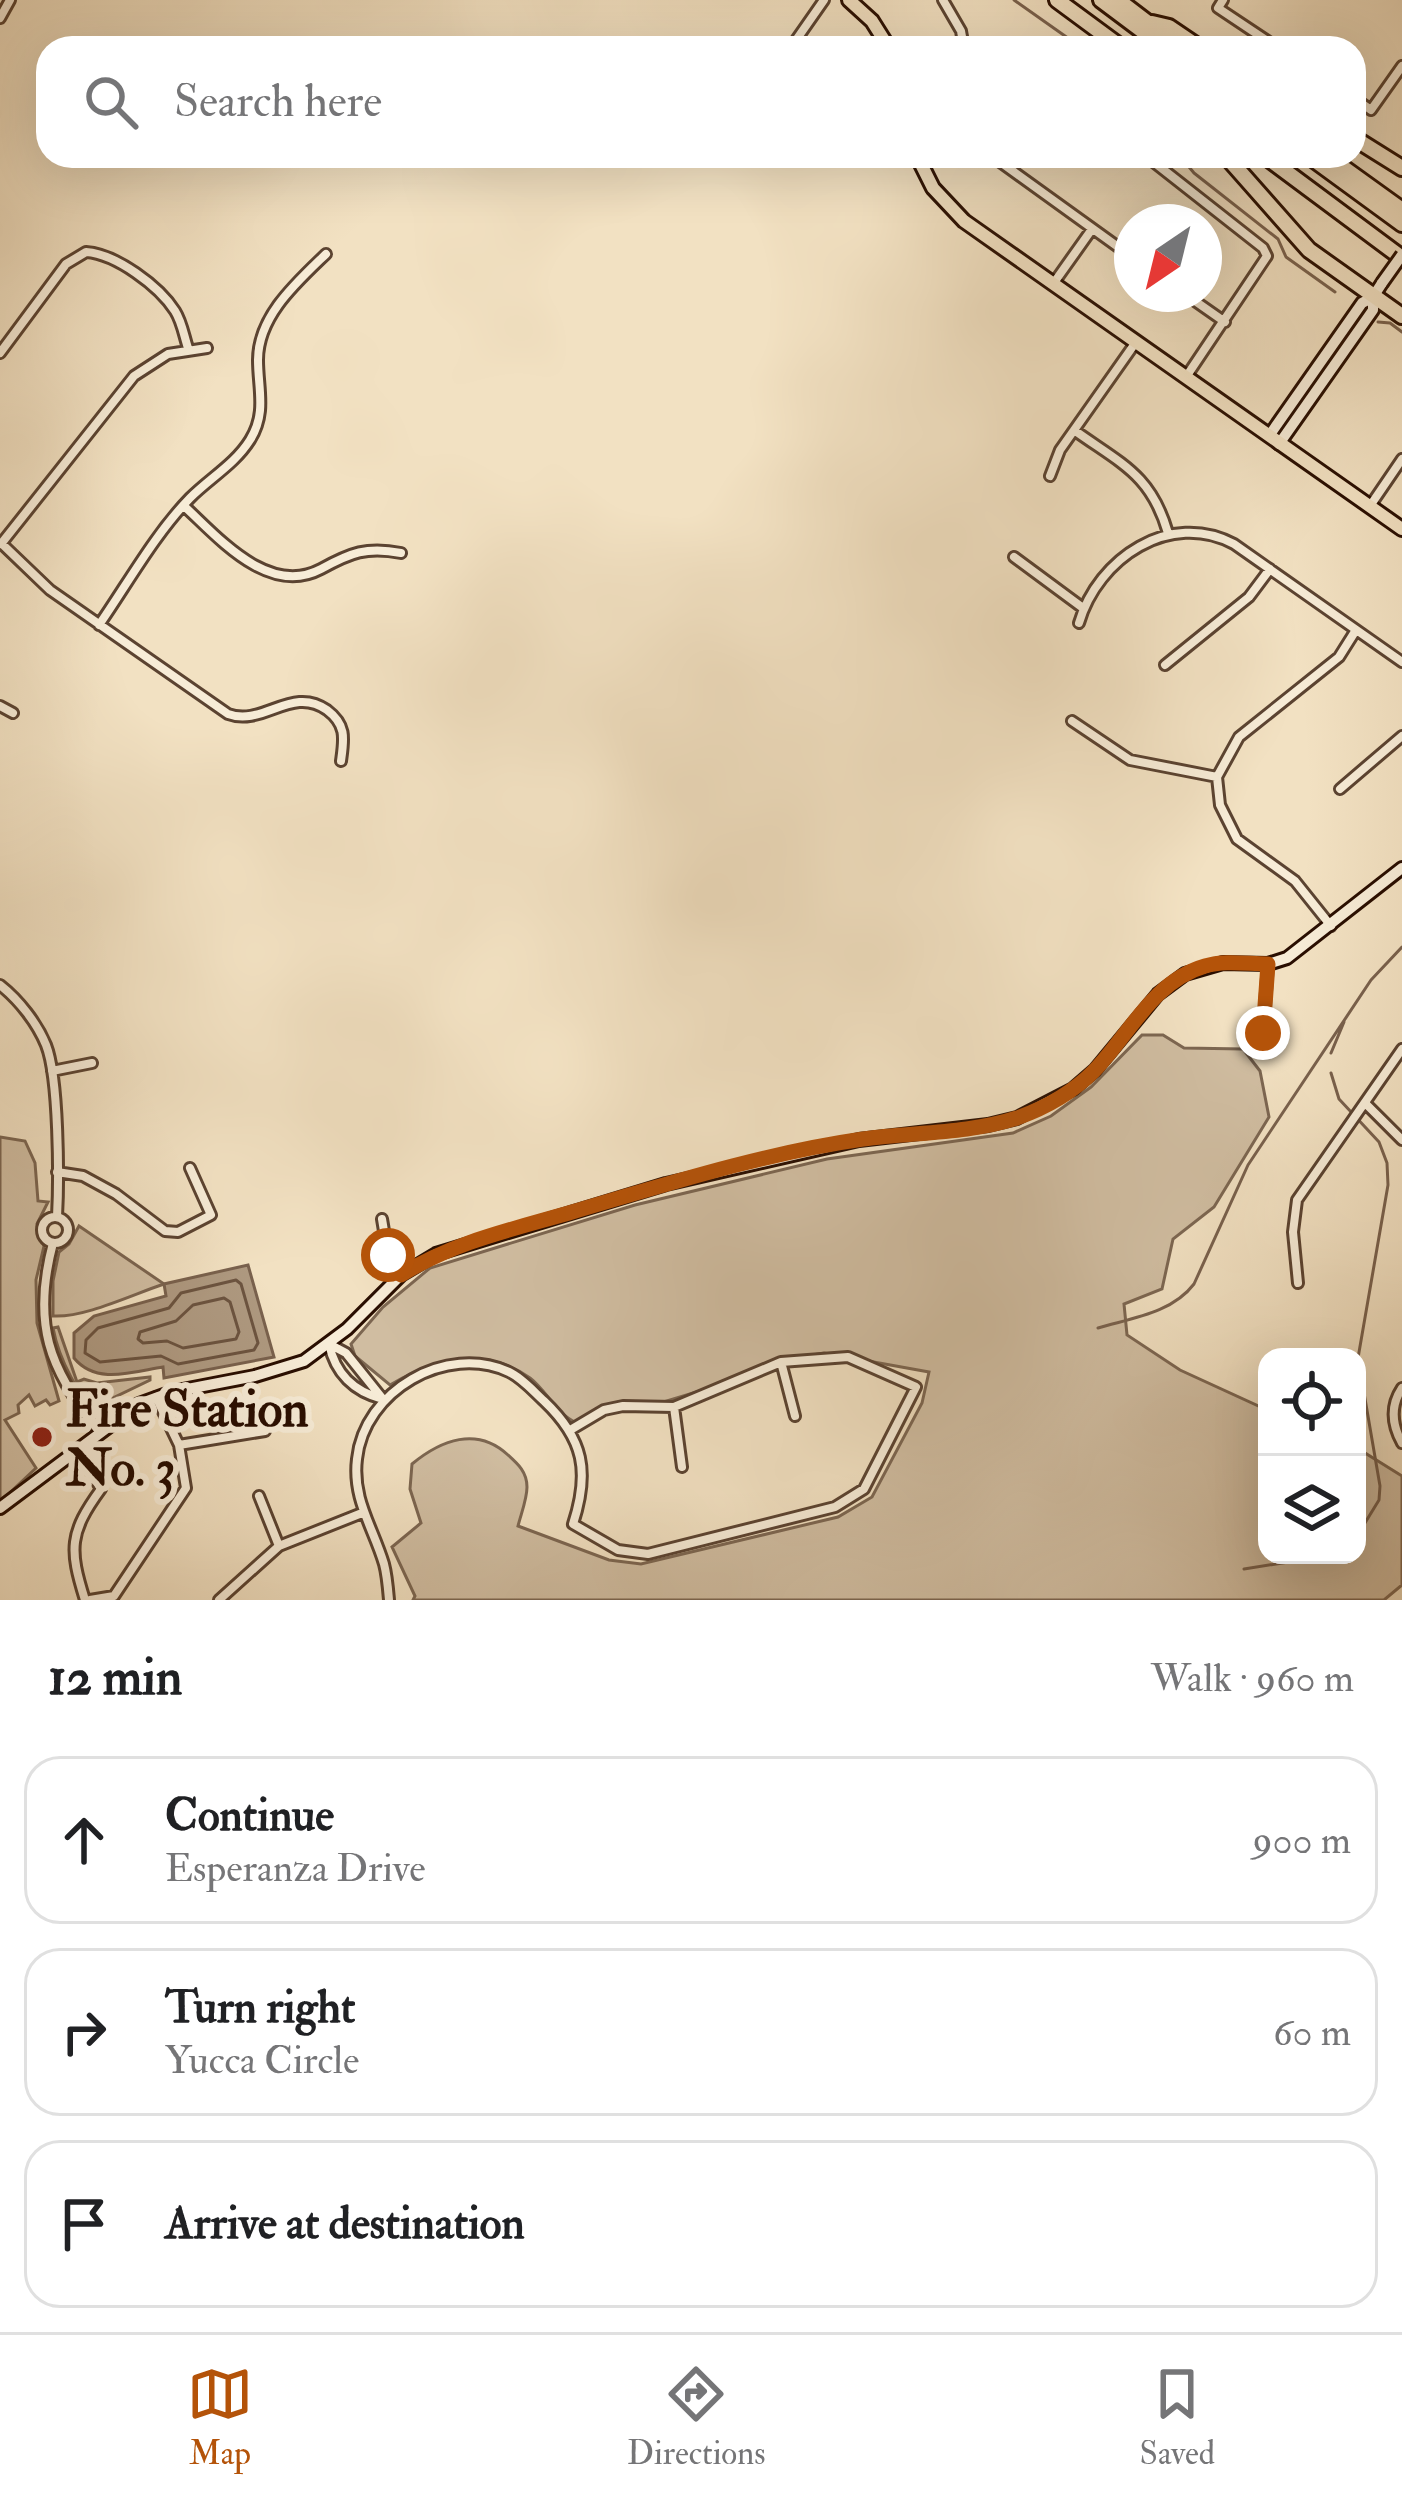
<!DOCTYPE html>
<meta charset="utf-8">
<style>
body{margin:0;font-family:"IM FELL Double Pica",serif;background:#f6f6f6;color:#202124}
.controls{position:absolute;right:36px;bottom:36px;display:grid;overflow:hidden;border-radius:24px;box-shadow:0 12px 48px #0002}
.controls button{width:108px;height:108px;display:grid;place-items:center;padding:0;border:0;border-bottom:3px solid #e0e0e0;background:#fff;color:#202124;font:60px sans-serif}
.compass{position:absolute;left:1114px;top:204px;width:108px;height:108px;border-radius:50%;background:#fff;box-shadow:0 12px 48px #0002;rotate:215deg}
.stop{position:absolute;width:36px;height:36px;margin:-27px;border:9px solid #b45309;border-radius:50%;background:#fff}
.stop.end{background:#b45309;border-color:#fff;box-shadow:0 3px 12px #0008}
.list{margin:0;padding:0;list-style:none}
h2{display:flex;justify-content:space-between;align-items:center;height:156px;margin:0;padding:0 48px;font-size:51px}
h2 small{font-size:39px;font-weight:400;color:#757577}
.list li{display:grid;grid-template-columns:78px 1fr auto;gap:36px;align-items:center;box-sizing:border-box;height:168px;margin:0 24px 24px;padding:0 24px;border:3px solid #e0e0e0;border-radius:36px}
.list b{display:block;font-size:45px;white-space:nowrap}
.list p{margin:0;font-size:39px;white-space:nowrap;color:#757577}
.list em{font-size:39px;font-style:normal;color:#757577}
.icon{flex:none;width:66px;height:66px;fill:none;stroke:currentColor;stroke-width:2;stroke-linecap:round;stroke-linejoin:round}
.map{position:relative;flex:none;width:1402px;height:1600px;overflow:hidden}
.search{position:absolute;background:#fff;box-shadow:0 12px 48px #0002;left:36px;right:36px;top:36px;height:132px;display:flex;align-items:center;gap:30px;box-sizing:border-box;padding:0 42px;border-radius:36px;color:#757577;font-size:45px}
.sheet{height:732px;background:#fff}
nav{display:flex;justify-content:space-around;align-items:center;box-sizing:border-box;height:168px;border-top:3px solid #e0e0e0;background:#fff;font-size:33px;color:#757577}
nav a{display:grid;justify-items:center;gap:6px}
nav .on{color:#b45309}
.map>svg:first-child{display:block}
.green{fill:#d0bda1;stroke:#7c6651;stroke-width:3}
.water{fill:#ae9980;stroke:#79614d;stroke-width:3}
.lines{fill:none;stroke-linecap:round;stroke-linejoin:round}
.shore{stroke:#6c5440;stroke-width:3}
.stream{stroke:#79614d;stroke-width:3}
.street-casing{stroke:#5b4331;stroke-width:14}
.secondary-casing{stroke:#290e01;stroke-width:16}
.primary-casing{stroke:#290e01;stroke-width:18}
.highway-casing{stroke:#290e01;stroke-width:20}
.street{stroke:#f7ecd7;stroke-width:8}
.secondary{stroke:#f7ecd7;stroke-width:10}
.primary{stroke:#f2e1c2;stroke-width:12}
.highway{stroke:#f2e1c2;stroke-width:14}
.secondary-bridge-casing{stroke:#290e01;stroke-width:16;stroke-linecap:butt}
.secondary-bridge{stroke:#f7ecd7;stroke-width:10}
.route{stroke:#b45309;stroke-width:15}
.poi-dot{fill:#8f2418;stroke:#f7ecd7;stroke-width:4.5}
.labels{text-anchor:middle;stroke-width:12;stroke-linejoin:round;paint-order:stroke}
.poi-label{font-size:51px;font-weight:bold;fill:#290e01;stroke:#f7ecd7;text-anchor:start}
</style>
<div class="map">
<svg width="1402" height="1600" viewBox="0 0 1402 1600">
<rect width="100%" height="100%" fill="#f2e1c2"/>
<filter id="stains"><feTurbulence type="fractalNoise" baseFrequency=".00167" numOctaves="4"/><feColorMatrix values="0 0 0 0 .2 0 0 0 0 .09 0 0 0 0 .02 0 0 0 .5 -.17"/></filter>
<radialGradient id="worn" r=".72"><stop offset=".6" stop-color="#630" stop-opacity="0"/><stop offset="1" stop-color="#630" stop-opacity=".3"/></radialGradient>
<path class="green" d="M1142 1035H1163L1184 1048 1243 1049 1260 1071 1269 1117 1214 1207 1173 1239 1162 1289 1124 1304 1127 1335 1180 1370 1267 1410V1555H1357V1448L1402 1476V1585L1384 1600H413L415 1596 392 1547 421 1523 410 1489 412 1464C441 1440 477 1426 508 1455 518 1464 527 1472 527 1487 527 1499 521 1514 518 1526L609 1560 641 1564 838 1517 872 1497 922 1403 929 1372 824 1353 773 1362 713 1387 657 1404 624 1403 577 1423C556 1414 547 1391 530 1378 484 1345 434 1359 390 1385L355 1356 351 1344 383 1307 430 1268 635 1205 827 1159 1013 1133 1051 1116 1091 1087Z
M0 1137 25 1141 35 1163 38 1201 48 1202 37 1224 44 1246 36 1280 37 1323 59 1401 50 1405 46 1400 35 1406 29 1395 18 1405 19 1413 5 1420 36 1468 0 1502Z
M79 1226 164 1284C131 1295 84 1318 53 1316V1281L59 1252 69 1244Z
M58 1327 77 1382 84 1379 97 1383 150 1377V1380L94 1407 89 1400 99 1420C79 1392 60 1365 53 1328Z"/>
<path class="water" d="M248 1265 274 1357 164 1378 163 1367C132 1372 96 1385 74 1358V1333L94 1316 166 1296 164 1284Z"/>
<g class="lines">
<path class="shore" d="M236 1280 241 1284 258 1343 254 1350 178 1364 161 1356 100 1362 85 1353 86 1340 98 1328 169 1308 181 1293Z
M224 1298 230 1302 239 1332 236 1339 183 1348 167 1341 143 1343 138 1339 140 1332 176 1321 193 1305Z"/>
<path class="stream" d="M1014 0 1082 48
M1180 156 1194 173 1278 239 1286 257 1335 292
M1378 322 1390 323 1402 332
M1331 1053 1344 1022
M1331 1073 1339 1099 1379 1142 1387 1163 1388 1185 1358 1358 1380 1486 1379 1500 1357 1536
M1098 1328C1132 1318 1172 1313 1194 1284L1248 1165 1371 980 1402 947
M1244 1569 1333 1555"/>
<defs>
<path id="street" d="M943 0 961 31 964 48
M1223 0 1218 8 1278 48
M0 18 10 0
M794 43 824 0
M1354 98 1371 110 1402 66
M992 156 1132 257
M1146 156 1263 248 1267 256 1186 377
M1053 284 1092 229
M1185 294 1225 322
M0 353 66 264 86 252C116 254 159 286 175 311 182 322 184 336 188 348
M1074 430C1121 464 1151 474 1168 533
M1050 476 1060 450 1136 342
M184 506C218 537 268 597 321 569 350 553 367 546 401 553
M1370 506 1402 459
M1 544 134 376 168 354 207 348
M2 544 50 590 228 714C263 727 292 685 327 710 347 725 344 739 341 761
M1014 557 1083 608
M1079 623C1098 558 1170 510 1234 544L1402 662
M99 625C128 583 155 534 190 498 210 478 235 464 250 440 267 413 258 389 258 360 258 316 297 282 326 254
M1165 665 1249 597 1270 569
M0 706 13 713
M1072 721 1130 760 1217 777
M1340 789 1402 736
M1331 926 1295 881 1237 839 1220 805 1217 777 1239 737 1339 657 1356 630
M0 985C19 1000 37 1023 46 1045 59 1078 59 1180 57 1217
M1258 1044 1263 1033 1268 964
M52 1071 92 1063
M1366 1104 1402 1140
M57 1172 83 1176 116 1194 165 1231 178 1232 211 1215 190 1168
M42 1230a13 13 0 1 1 26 0a13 13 0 1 1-26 0Z
M382 1219 388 1255 401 1275
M53 1243C32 1322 48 1369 99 1431
M1298 1283 1293 1232 1297 1200 1402 1049
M329 1344C335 1373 354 1392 383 1399
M331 1345 346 1353 382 1398
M781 1362 795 1416
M1402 1388C1390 1406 1392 1425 1402 1443
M674 1407 682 1467
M179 1445 265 1431
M259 1496 279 1546
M85 1600C69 1549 69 1533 101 1489L92 1473
M90 1600 114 1596 186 1488 179 1445 156 1397
M219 1600 279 1546 362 1513
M389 1600C388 1588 387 1575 384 1564 373 1527 352 1499 357 1459 364 1391 446 1343 509 1372 522 1378 533 1391 544 1401 584 1439 590 1472 573 1524L618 1550 648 1554 835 1507 864 1489 916 1387 848 1357 781 1362 674 1407 623 1406 604 1410 572 1429"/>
<path id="secondary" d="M1269 436 1362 303 1373 297 1382 283
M1279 444 1373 310V297
M0 1508 139 1404 172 1392 255 1376 304 1361 347 1329 401 1275 436 1254 666 1184 859 1140 988 1125 1017 1118 1073 1089 1095 1070 1158 994 1185 974 1223 963 1268 964 1287 958 1402 868"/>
<path id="primary" d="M849 0 872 21 889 48
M917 156 933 188 964 221 1402 529"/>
<path id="highway" d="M1057 0 1122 48
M1101 0 1165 48
M1118 0 1181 48
M1152 23 1169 27 1200 48
M1354 138 1402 168
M1226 156 1309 250 1402 316
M1265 156 1402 258
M1309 156 1402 224
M1327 156 1402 210"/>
</defs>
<use href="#street" class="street-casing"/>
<use href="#secondary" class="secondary-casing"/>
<use href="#primary" class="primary-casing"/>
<use href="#highway" class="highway-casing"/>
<use href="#street" class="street"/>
<use href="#secondary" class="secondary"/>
<use href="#primary" class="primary"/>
<use href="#highway" class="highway"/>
<defs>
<path id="secondary-bridge" d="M1382 283 1402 255"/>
</defs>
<use href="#secondary-bridge" class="secondary-bridge-casing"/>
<use href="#secondary-bridge" class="secondary-bridge"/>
</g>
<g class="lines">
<path class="route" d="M388 1255 401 1275C453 1242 514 1229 572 1212 667 1184 765 1153 863 1139 914 1132 968 1134 1017 1118 1045 1108 1073 1092 1094 1071 1129 1035 1153 981 1205 966 1225 960 1247 964 1268 964L1263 1033"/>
</g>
<circle class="poi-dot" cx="42" cy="1437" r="12"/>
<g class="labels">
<g class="poi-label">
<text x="66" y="1426">Fire Station<tspan x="66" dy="59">No. 3</tspan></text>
</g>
</g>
<rect width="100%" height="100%" filter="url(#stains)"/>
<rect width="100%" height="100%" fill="url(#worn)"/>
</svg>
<div class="controls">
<button><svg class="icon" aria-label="locate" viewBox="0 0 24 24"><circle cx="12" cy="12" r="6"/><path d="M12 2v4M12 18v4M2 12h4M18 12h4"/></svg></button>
<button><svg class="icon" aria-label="layers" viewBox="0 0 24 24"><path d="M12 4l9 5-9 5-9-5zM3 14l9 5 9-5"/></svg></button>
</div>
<svg class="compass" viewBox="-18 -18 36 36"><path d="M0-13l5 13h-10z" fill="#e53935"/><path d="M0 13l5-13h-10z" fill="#757577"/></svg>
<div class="stop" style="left:388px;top:1255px"></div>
<div class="stop end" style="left:1263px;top:1033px"></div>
<div class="search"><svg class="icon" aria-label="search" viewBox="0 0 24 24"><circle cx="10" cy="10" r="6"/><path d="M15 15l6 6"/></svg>Search here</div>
</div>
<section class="sheet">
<h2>12 min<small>Walk · 960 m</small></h2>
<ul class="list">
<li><svg class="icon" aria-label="ahead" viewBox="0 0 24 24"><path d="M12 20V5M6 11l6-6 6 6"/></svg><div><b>Continue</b><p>Esperanza Drive</p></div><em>900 m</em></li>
<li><svg class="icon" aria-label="right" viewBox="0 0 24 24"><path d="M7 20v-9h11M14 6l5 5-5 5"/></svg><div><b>Turn right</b><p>Yucca Circle</p></div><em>60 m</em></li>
<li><svg class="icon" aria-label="arrive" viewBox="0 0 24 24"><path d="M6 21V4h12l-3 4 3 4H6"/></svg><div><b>Arrive at destination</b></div></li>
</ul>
</section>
<nav>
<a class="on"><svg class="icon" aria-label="map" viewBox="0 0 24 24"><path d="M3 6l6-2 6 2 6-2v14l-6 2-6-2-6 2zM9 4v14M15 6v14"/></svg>Map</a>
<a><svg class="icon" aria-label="directions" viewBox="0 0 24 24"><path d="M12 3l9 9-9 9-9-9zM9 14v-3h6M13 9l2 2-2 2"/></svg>Directions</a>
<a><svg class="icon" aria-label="saved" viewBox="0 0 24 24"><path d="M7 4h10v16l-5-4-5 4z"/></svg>Saved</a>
</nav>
